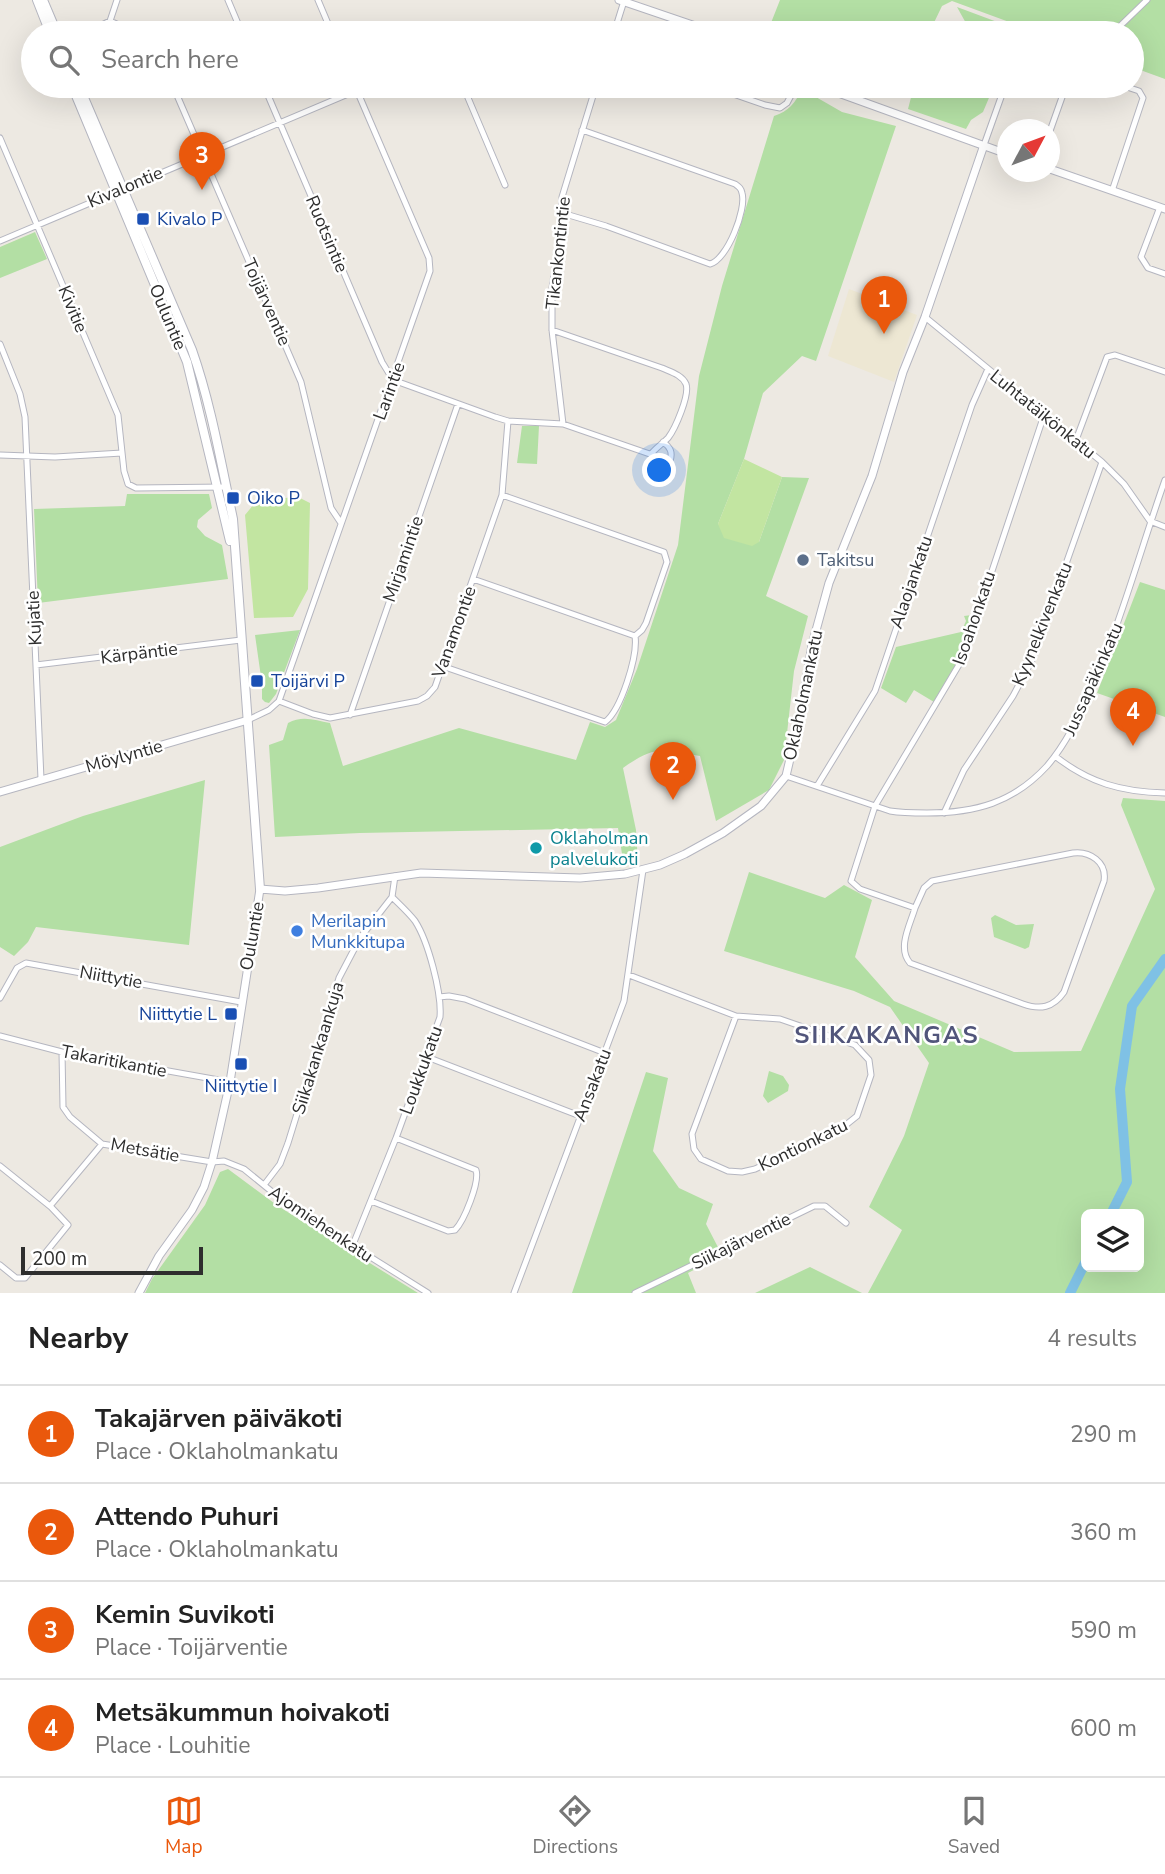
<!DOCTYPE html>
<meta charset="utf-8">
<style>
body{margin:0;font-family:"Nunito Sans",sans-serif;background:#f6f6f6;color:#222}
.controls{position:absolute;right:21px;bottom:21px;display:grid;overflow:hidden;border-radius:10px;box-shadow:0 7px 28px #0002}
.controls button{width:63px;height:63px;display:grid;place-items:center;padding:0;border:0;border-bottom:2px solid #e0e0e0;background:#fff;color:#222;font:35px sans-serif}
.compass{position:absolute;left:997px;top:119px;width:63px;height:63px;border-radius:50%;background:#fff;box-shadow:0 7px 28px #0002;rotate:49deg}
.scale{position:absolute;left:21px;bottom:18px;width:182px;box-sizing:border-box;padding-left:7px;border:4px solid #2e2e2e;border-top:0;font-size:19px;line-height:24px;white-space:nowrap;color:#2e2e2e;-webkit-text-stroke:5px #fff;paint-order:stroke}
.you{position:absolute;left:660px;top:471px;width:24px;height:24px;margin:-18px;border:5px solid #fff;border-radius:50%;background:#1a73e8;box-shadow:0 0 0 10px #1a73e833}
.badge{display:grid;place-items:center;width:46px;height:46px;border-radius:50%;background:#ea580c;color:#fff;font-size:23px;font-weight:700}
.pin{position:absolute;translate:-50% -58px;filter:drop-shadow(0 2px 4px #0008)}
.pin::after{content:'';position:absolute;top:37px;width:24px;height:21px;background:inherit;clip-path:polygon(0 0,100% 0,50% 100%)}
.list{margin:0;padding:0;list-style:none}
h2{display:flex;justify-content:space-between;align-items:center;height:91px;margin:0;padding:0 28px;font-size:30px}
h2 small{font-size:23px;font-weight:400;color:#767676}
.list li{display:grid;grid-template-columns:46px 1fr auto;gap:21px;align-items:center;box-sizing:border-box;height:98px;padding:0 28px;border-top:2px solid #e0e0e0}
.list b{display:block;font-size:26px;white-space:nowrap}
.list p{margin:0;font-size:23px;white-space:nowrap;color:#767676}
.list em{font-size:23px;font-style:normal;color:#767676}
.icon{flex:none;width:38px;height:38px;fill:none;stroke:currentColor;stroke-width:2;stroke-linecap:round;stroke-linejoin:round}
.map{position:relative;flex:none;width:1165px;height:1293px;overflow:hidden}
.search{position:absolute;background:#fff;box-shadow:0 7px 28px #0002;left:21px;right:21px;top:21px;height:77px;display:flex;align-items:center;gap:18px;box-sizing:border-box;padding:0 24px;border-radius:38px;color:#767676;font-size:26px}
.sheet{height:483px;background:#fff}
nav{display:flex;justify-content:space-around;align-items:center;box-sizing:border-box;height:98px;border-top:2px solid #e0e0e0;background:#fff;font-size:19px;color:#767676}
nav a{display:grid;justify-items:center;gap:4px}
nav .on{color:#ea580c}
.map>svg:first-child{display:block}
.education{fill:#ede7d3}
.green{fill:#b3dfa4;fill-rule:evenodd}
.pitch{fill:#c2e5a1}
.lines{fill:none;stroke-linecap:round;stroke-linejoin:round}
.river{stroke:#7fc1e5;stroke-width:10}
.minor-casing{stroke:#b5b6c0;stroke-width:7}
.tertiary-casing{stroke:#b5b6c0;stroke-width:9}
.secondary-casing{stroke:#b5b6c0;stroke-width:10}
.minor{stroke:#fff;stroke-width:5}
.tertiary{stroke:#fff;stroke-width:7}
.secondary{stroke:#fff;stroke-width:8}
.transit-dot{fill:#1a4fb4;stroke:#fff;stroke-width:2.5}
.service-dot{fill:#5c6f8a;stroke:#fff;stroke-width:2.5}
.culture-dot{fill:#0f9aa8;stroke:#fff;stroke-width:2.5}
.shop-dot{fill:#3f7fe0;stroke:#fff;stroke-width:2.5}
.labels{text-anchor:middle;stroke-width:5;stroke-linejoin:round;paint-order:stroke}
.street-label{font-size:18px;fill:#2e2e2e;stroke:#fff}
.transit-label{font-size:18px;fill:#164399;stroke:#fff;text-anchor:start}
.service-label{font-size:18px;fill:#4e5e75;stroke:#fff;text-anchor:start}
.culture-label{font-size:18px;fill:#0d838f;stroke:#fff;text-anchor:start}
.shop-label{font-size:18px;fill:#366cbe;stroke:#fff;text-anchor:start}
.district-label{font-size:24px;font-weight:bold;letter-spacing:2px;fill:#51557b;stroke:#fff}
</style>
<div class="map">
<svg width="1165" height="1293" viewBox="0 0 1165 1293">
<rect width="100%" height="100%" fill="#ede9e2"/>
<path class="education" d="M849 289 917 315 894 382 828 356Z"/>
<path class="green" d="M780 0H1165V79L1132 67V33H1039L952 1 942 6 929 33H767Z
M957 7 1027 33H969L967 25Z
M914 86H994L983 112 971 120 966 129 908 109Z
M802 89 842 112 896 126 816 361 802 356 763 393 744 459 718 524 759 542 782 477 809 478 766 596 808 616 794 671 784 760 769 790 716 821 700 756C662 750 656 744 623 768L636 830 638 863 624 867 618 828 360 833 275 837 269 745 283 740 288 723C302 715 315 720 330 723L343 766 459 728 576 760 590 722 605 727 616 720 637 669 678 545 699 376 722 286 774 116C789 111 795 103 802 89Z
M35 232 47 259 0 278V247Z
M522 426H539L537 464 517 463Z
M127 494H209L212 508 198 520 197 527 205 536 222 545 228 579 38 603 34 509 125 506Z
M1140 582 1165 590V717L1097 693Z
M972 615 958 662 934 702 914 690 906 703 881 688 896 647 961 632 966 621 964 616Z
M300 630 276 694 269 703 265 702 262 699V684L255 635Z
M205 780 189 945 36 927 28 942 14 956 0 947V847L83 816Z
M1123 798 1165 801V1293H868L902 1230 869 1207 904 1136 929 1063 890 1007 854 991 724 951 749 872 825 898 844 885 872 900 855 957 894 1001 1014 1052 1081 1051 1155 889 1121 805ZM1086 1214H1139V1267H1086Z
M995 915 1016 925 1034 924 1029 947 1025 949 994 937 991 918Z
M769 1071 783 1076 789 1085 788 1091 768 1103 763 1096Z
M646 1072 668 1078 653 1151 679 1188 713 1204 706 1224 722 1255 688 1273 696 1293H572Z
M228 1169 278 1206 418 1293H145L152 1279 205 1205 220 1172Z
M810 1267 862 1293H755Z"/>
<path class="pitch" d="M744 459 782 477 759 542 752 546 724 538 718 524Z
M296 496 310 503 308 589 293 617 254 618 245 515 254 504Z"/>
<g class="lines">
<path class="river" d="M1111 1214 1127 1182 1120 1089 1132 1006 1165 959
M1070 1293 1086 1261"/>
<defs>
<path id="minor" d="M228 0 242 33
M318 0 332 33
M110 21 136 33
M110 21 117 0
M86 33 110 21
M494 33 505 29
M614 33 624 1
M1108 33 1118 28 1147 0
M173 86 301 382 331 508 341 523
M264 86 382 362 393 380 495 417 508 421 563 424 670 461C673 452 670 447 663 442
M463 86 505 185
M710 86 765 105 780 108 787 103 796 86
M1050 131 1066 86
M0 138 118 415 124 471 128 484 136 488 226 487
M984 145 1005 86
M1112 191 1143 98 1139 91 1124 86
M1160 207 1141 257 1148 268 1165 274
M562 213 606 226 710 264C727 260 747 209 742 193 741 188 739 187 735 184L582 130
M0 241 367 86
M925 317 1102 462 1124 484 1150 521 1165 527
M552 330 662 368C671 372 682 375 686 384 690 395 675 429 668 438 662 444 656 448 651 454
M0 344 20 394 25 417 41 779
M563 424 552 330V288L560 235 562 197 596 86
M1076 440 1107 357 1115 355 1165 372
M0 455 55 457 122 453
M502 495 664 552 667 562 646 623 642 630 635 636
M473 579 635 636
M36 665 241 640
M442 666 605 722C621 710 638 656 635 636
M279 701 313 714 330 718 418 701 427 696 435 687 502 495 508 421
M350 715 458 404
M248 720 269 710 279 701 430 271 429 258 355 86
M1055 756C1089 783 1122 792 1165 793
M786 776 890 811C902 813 915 813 927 813 975 813 1013 803 1047 766 1066 744 1078 718 1090 692 1121 623 1140 551 1165 480
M817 786 875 691 972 405 988 369
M944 813 964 770 1013 696 1032 660 1102 462
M915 908 924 888 932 881 1073 853C1090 851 1107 862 1104 881L1064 992C1053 1008 1040 1010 1023 1004L910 963C897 948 910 925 915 908L860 889 851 881 875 806 963 658 1044 415
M629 975 736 1016 780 1019 855 1045 869 1060 871 1075 857 1116 842 1128 755 1169 742 1172 728 1171 701 1159 694 1149 692 1134 736 1016
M439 997 449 996 465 999 605 1053
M0 998 17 968 26 963 241 1002
M0 1036 62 1052 230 1082
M62 1052 63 1107 70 1117 102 1144 212 1162 224 1161 244 1169 292 1208 428 1293
M427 1057 580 1116
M0 1166 51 1207 68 1225 25 1278H16L0 1265
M264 1185 280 1164 288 1143 339 978 360 938 392 897 395 876
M371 1201 448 1231 455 1230C464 1221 480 1182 476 1170L396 1138
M50 1206 102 1144
M352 1247 396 1138 440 1017C442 993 428 941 415 921 408 912 399 904 392 897
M514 1293 624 1001 643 870
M635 1293 814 1206H825L846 1223"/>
<path id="tertiary" d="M619 0 716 33
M819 86 1007 154
M1050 169 1165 209
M0 792 248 720
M139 1293 159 1256 192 1210 204 1187 212 1162 230 1082 260 889 285 891 318 888 421 873 580 878 625 874 660 865 685 854 723 833 761 806 786 776 800 716 812 645 829 583 872 476 903 372 925 317 984 145"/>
<path id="secondary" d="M37 0 50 33
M43 0 57 33
M72 86 187 362 230 541
M79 86 192 350C211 404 221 463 233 519L260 889"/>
</defs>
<use href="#minor" class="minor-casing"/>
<use href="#tertiary" class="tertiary-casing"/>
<use href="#secondary" class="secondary-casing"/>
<use href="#minor" class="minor"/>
<use href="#tertiary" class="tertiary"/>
<use href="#secondary" class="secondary"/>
</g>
<g class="transit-dot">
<rect x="136" y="212" width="14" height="14" rx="3.5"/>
<rect x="226" y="491" width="14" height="14" rx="3.5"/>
<rect x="250" y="674" width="14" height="14" rx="3.5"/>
<rect x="224" y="1007" width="14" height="14" rx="3.5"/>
<rect x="234" y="1057" width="14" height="14" rx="3.5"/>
</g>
<circle class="service-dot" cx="803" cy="560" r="7"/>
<circle class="culture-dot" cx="536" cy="848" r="7"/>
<circle class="shop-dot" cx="297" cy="931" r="7"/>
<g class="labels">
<g class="street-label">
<text transform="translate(125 187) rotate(-23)" y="6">Kivalontie</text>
<text transform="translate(327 234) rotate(67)" y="6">Ruotsintie</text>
<text transform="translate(558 253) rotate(-84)" y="6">Tikankontintie</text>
<text transform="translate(267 302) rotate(66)" y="6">Toijärventie</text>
<text transform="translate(73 309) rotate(67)" y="6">Kivitie</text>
<text transform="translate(168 317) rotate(67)" y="6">Ouluntie</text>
<text transform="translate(389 391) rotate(-70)" y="6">Larintie</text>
<text transform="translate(1043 414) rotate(39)" y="6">Luhtatäikönkatu</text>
<text transform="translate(403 559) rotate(-71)" y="6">Mirjamintie</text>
<text transform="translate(911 582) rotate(-71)" y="6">Alaojankatu</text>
<text transform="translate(34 618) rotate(-93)" y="6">Kujatie</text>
<text transform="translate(974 618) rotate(-71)" y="6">Isoahonkatu</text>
<text transform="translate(1042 624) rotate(-68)" y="6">Kyynelkivenkatu</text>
<text transform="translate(454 632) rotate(-70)" y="6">Vanamontie</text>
<text transform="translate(139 653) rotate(-7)" y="6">Kärpäntie</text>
<text transform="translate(1093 679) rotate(-66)" y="6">Jussapäkinkatu</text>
<text transform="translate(803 695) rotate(-78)" y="6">Oklaholmankatu</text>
<text transform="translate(124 756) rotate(-16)" y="6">Möylyntie</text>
<text transform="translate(252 936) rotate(-80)" y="6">Ouluntie</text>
<text transform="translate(111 977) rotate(10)" y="6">Niittytie</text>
<text transform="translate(318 1048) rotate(-73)" y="6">Siikakankaankuja</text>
<text transform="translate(114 1061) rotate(11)" y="6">Takaritikantie</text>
<text transform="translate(421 1070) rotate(-70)" y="6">Loukkukatu</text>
<text transform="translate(592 1085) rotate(-69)" y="6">Ansakatu</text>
<text transform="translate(803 1145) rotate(-26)" y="6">Kontionkatu</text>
<text transform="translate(145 1150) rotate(10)" y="6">Metsätie</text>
<text transform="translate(321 1224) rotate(34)" y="6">Ajomiehenkatu</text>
<text transform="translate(741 1241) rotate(-26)" y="6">Siikajärventie</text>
</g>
<g class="transit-label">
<text x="157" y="225">Kivalo P</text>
<text x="247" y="504">Oiko P</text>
<text x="271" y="687">Toijärvi P</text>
<text x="217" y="1020" text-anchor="end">Niittytie L</text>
<text x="241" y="1092" text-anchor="middle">Niittytie I</text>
</g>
<g class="service-label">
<text x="817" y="566">Takitsu</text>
</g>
<g class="culture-label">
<text x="550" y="844">Oklaholman<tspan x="550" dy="21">palvelukoti</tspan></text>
</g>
<g class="shop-label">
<text x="311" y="927">Merilapin<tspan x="311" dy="21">Munkkitupa</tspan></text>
</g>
<g class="district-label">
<text x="887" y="1043">SIIKAKANGAS</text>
</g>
</g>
</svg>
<div class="controls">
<button><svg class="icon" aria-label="layers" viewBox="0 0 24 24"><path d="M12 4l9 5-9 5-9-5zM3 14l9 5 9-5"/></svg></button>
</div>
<svg class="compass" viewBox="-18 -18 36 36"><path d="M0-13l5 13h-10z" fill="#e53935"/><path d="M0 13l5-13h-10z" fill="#767676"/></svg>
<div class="scale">200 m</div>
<div class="you"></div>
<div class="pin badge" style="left:884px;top:334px">1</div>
<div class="pin badge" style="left:673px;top:800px">2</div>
<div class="pin badge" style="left:202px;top:190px">3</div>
<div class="pin badge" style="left:1133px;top:746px">4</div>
<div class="search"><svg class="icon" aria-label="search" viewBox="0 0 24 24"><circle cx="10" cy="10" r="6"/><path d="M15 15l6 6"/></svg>Search here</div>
</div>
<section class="sheet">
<h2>Nearby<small>4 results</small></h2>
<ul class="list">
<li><span class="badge">1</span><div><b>Takajärven päiväkoti</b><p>Place · Oklaholmankatu</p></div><em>290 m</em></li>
<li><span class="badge">2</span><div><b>Attendo Puhuri</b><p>Place · Oklaholmankatu</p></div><em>360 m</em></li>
<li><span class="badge">3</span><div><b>Kemin Suvikoti</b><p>Place · Toijärventie</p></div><em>590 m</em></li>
<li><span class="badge">4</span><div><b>Metsäkummun hoivakoti</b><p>Place · Louhitie</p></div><em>600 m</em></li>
</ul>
</section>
<nav>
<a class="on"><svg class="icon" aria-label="map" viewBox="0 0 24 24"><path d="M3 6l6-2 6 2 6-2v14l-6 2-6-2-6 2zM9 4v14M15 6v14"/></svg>Map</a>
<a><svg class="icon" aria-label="directions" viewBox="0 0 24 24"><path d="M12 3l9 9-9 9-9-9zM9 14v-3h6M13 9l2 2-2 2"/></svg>Directions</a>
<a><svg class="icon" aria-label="saved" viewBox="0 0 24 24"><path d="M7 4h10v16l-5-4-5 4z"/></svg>Saved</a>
</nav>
